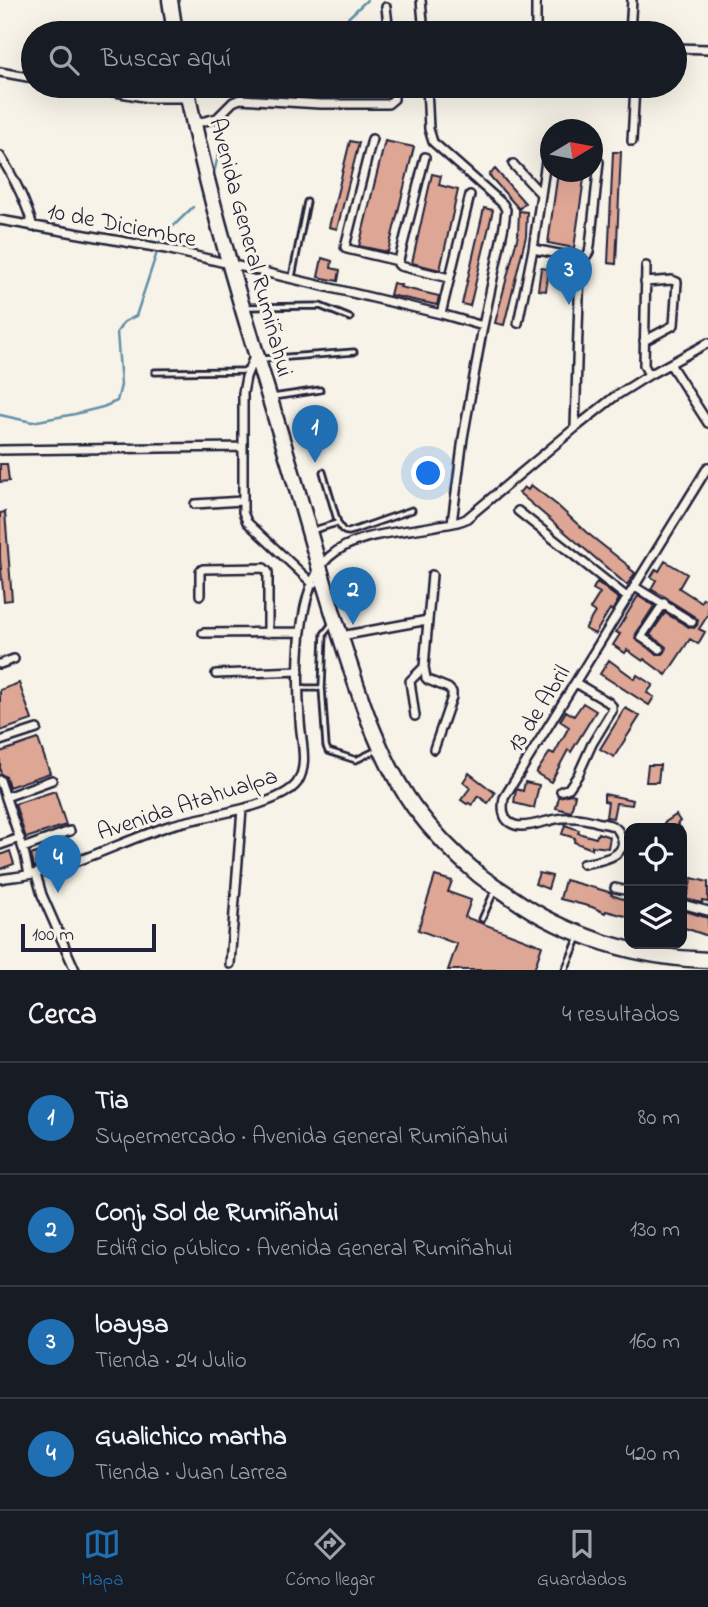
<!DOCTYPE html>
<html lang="es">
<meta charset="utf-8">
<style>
body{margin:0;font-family:"Indie Flower",sans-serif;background:#242831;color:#f1f3f6}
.controls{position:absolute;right:21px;bottom:21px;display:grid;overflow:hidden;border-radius:14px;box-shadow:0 7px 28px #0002}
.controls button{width:63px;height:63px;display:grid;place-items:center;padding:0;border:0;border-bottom:2px solid #363941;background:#171b24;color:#f1f3f6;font:35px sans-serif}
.compass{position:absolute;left:540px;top:119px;width:63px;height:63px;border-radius:50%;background:#171b24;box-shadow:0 7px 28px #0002;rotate:80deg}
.scale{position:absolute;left:21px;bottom:18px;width:135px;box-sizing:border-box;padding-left:7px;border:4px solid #22223b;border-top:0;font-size:19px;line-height:24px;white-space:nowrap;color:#22223b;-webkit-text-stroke:5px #f7f3e8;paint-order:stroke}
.you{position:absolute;left:429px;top:474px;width:24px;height:24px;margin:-18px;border:5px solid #fff;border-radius:50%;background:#1a73e8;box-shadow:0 0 0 10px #1a73e833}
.badge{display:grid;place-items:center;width:46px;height:46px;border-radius:50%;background:#1f6fb2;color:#fff;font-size:23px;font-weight:700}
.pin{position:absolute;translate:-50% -58px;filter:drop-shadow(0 2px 4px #0008)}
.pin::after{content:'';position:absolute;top:37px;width:24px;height:21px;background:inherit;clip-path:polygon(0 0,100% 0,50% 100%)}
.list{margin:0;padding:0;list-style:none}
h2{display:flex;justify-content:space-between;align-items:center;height:91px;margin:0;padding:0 28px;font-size:30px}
h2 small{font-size:23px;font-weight:400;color:#9ea1a6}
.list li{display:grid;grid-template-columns:46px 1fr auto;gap:21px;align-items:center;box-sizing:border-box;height:112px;padding:0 28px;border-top:2px solid #363941}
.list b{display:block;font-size:26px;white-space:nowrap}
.list p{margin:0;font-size:23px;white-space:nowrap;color:#9ea1a6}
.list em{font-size:23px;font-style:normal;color:#9ea1a6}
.icon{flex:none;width:38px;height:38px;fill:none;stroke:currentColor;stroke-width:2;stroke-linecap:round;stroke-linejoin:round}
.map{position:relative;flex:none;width:708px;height:970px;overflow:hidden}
.search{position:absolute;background:#171b24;box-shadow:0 7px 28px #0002;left:21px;right:21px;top:21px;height:77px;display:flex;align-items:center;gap:18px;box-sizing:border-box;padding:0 24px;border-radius:38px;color:#9ea1a6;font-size:26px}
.sheet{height:539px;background:#171b24}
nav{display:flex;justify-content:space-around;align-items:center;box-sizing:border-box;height:98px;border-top:2px solid #363941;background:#171b24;font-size:19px;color:#9ea1a6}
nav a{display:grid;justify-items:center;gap:4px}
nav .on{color:#1f6fb2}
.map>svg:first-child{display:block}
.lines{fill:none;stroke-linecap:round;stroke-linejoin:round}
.stream{stroke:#6390a7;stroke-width:2.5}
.building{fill:#dda695;stroke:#22223b;stroke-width:2}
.lane-casing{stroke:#22223b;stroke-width:9}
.street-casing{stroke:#22223b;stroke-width:12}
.highway-casing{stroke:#22223b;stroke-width:19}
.lane{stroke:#f7f3e8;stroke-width:3.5}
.street{stroke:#f7f3e8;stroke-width:7}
.highway{stroke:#f7f3e8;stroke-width:14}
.labels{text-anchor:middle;stroke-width:6;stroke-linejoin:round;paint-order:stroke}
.street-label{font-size:24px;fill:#22223b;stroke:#f7f3e8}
</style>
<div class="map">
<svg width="708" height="970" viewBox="0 0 708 970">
<rect width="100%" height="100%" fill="#f7f3e8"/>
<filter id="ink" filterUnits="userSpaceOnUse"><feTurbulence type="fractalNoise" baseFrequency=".0143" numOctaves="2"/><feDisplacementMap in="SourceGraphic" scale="14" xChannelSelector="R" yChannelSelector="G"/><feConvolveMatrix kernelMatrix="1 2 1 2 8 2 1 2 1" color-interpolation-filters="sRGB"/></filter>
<g filter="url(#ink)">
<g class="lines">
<path class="stream" d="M332 33 367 0
M211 177 214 173 223 134
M0 415 32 422 75 414 103 407 117 401 121 385 117 332 124 322 136 316 162 237 193 207"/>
</g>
<path class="building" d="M350 141 359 143 337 229 329 227Z
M385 141 414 147 388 252 359 246Z
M613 152H621L616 264 608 263Z
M495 169 525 203 519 209 489 175Z
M558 172H585L574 248 548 243Z
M432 174 441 176 439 185 458 190 440 270 412 263Z
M484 208 493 210 470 306 462 304Z
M519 211 527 212 526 236 504 325 495 323 518 235Z
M322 258 332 261 331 268 340 270 338 281 318 277Z
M541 268 549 269 546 291 538 290Z
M393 283 401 285 400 287 439 296 437 305 390 295Z
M0 464H7L9 481 0 482Z
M531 485 557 505 586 532 630 567 629 568 635 573 627 585 519 493 524 487 528 490Z
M5 512 12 600 4 601 0 558V513Z
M665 561 687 574 679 588 701 602 703 598 708 601V615L699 629 705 632 698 644 690 639 666 675 644 659 643 661 627 650 625 653 613 645 620 634 616 632 638 596 654 606 636 634 635 639 657 654H663L665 652 666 647 650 635 665 613 689 627 694 628 697 625 698 620 695 617 670 601 667 598 651 589 656 580 651 577 656 569 659 571Z
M597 582 619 599 612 611 610 609 595 634 585 629 595 612 590 609 600 593 593 589Z
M609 660 635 679 637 675 653 685 647 693 654 697 649 705 600 674Z
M19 683 32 720 0 731V690Z
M583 703 596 711 571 752 568 750 551 782 536 773 550 752 554 754 569 727 560 721 566 711 574 716Z
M625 708 640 716 614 757 600 749Z
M38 739 50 773 9 787 6 777 1 774 0 770V752Z
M648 765H660L658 782H646Z
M469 773 495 793 488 803 478 796 472 805 469 803 467 804 461 800 470 788 463 782Z
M525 782 539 785 534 808 514 803 516 789 523 791Z
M55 791 66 825 26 838 15 804Z
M571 794 575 795 571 812 556 808 559 797Z
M604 794 633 800 632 805 616 803 613 818 606 817 608 802 604 801Z
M676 815 680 821 677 824 681 828H667L664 823Z
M565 825 579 830 578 833 596 838 598 833 610 837 608 848 592 846V849L579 844 574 842 575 838 562 834Z
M72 841 76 853 34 867 31 855Z
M10 851 14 864 0 869V855Z
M539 873 552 876 548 889 535 884Z
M435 876 452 881 448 892 471 900 465 917 542 946 534 970H448L457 944 418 930Z
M692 878 708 882V902L702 901V903L686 899Z
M565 880 602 890 612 893 611 895 629 901V917L606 911 605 913 592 907 560 899Z
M682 910 708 918V936L682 927Z"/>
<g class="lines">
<defs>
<path id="lane" d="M292 277 307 202
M246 307 320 306 350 318
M262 359 354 352
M155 372 248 371
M273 397 320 390
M323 472 338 523C341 528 342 532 349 532L412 510
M314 530 337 523
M331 625 324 634 322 688 326 746 328 751 356 760 379 749
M299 688H322
M482 919 494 892
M565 970 578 939"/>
<path id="street" d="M421 0 424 33
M386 7 389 33
M536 33V0
M630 33 632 0
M675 48 708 49
M0 72 33 78
M82 86 149 98H188
M427 86 429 129 433 142 503 204 506 210 504 226 483 326 463 438 452 523
M193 124 217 118 233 102 240 99 320 104H388L394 99V86
M372 139 345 247 347 249 398 261
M632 141 635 86
M0 156C14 178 26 201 33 227
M425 157 398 264 400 266 449 278
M513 164 541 194
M0 220 166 249 441 314 483 326
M533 249 564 255 580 265
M580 265 589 252 590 246 599 162
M646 266 644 365 649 375
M441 314 470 195
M518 323 533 249 546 161
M644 341 674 325 677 282 672 280 645 282
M255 354 246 377 243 393V512L247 522 313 584
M670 364 708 423
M575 428 580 265
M0 450 242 447
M195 504 242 501
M518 511 628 598
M432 575 424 667 426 678 428 680 448 688 452 692V697L434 749
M635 587 692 622
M200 595V571L203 569 264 568 268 572V633
M203 633 301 632
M341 636 428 620
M660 649 641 637 664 603
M0 664 14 659
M216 674 299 671
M415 716 410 681 424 667
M0 741 37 729
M0 780 25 855 29 874
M561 791 569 788 578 775 592 744 612 711V706L608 702 576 683
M6 797 52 780
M0 845 20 838
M23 848 70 831
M583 864C598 861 634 857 619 832 615 825 607 824 600 823 588 819 575 817 563 818 549 819 527 829 515 825 502 821 502 809 504 798L708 467
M36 874 42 895 75 970
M0 879C12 877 25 876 37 873 83 863 127 839 172 825 202 816 279 807 297 783 309 765 301 741 300 721 297 678 295 588 329 557 358 531 404 533 440 525 449 524 458 523 466 519L575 428 614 397 649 375 708 343
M615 888 629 891
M682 904 708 911
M230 964 242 809"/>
<path id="highway" d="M170 0 175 33
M186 86C211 213 251 336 288 459 306 518 321 577 340 635 359 694 377 755 414 807 432 831 455 855 479 875 489 883 500 889 511 897 568 937 638 958 708 960"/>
</defs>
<use href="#lane" class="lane-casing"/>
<use href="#street" class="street-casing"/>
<use href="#highway" class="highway-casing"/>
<use href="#lane" class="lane"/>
<use href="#street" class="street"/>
<use href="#highway" class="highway"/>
</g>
</g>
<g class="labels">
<g class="street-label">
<text transform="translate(122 224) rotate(11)" y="8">10 de Diciembre</text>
<text transform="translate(252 247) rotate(75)" y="8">Avenida General Rumiñahui</text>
<text transform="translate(538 708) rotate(-58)" y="8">13 de Abril</text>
<text transform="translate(187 803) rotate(-18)" y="8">Avenida Atahualpa</text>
</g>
</g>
</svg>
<div class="controls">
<button><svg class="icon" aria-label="locate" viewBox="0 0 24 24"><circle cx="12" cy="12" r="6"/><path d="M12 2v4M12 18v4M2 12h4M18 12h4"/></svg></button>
<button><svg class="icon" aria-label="layers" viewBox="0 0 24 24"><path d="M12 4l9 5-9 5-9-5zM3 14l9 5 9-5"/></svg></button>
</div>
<svg class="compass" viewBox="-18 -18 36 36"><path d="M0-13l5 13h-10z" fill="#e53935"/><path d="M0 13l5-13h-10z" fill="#9ea1a6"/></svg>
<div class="scale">100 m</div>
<div class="you"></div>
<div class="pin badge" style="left:315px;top:463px">1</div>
<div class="pin badge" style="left:353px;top:625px">2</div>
<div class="pin badge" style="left:569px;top:305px">3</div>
<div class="pin badge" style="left:58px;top:893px">4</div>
<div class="search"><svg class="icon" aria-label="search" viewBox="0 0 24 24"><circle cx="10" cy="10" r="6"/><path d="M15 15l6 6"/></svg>Buscar aquí</div>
</div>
<section class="sheet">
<h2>Cerca<small>4 resultados</small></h2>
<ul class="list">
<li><span class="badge">1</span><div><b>Tia</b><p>Supermercado · Avenida General Rumiñahui</p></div><em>80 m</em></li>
<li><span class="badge">2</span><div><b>Conj. Sol de Rumiñahui</b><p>Edificio público · Avenida General Rumiñahui</p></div><em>130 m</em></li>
<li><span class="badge">3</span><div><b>loaysa</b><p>Tienda · 24 Julio</p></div><em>160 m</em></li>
<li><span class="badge">4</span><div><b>Gualichico martha</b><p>Tienda · Juan Larrea</p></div><em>420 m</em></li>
</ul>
</section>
<nav>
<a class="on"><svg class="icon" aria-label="map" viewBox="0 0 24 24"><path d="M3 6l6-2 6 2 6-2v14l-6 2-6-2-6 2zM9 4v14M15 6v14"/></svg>Mapa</a>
<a><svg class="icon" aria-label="directions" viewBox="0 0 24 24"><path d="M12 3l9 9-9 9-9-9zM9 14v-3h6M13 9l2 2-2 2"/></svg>Cómo llegar</a>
<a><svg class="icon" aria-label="saved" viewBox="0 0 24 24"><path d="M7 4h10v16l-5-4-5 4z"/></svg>Guardados</a>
</nav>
